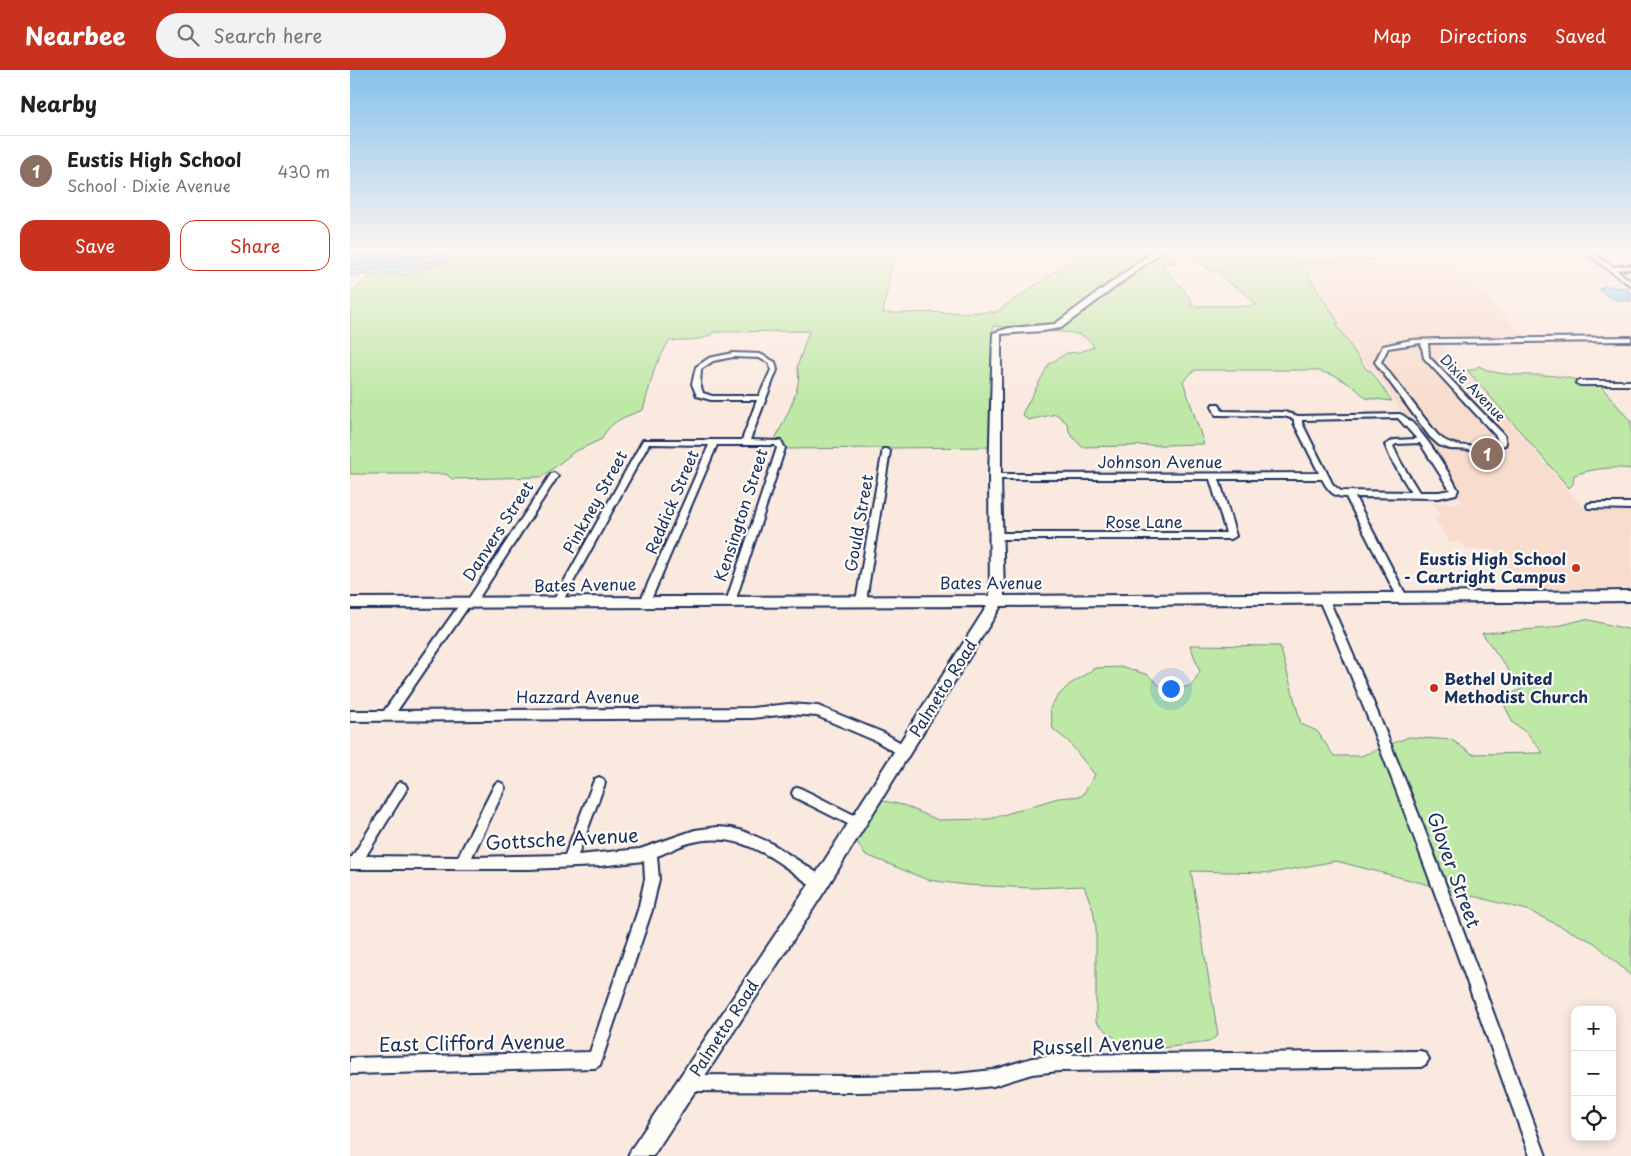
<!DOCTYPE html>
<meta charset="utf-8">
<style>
body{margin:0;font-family:"Playpen Sans",sans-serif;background:#f2f2f2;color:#202124}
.controls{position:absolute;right:15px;bottom:15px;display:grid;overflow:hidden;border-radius:10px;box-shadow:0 2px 12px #0003}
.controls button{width:45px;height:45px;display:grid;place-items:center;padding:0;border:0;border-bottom:1px solid #e0e0e0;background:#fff;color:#202124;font:25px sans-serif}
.you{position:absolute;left:820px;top:618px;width:18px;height:18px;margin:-12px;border:4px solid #fff;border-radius:50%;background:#1a73e8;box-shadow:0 0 0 8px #1a73e833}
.badge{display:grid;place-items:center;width:32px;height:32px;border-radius:50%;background:#c8321e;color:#fff;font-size:16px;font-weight:700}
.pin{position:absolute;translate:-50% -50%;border:2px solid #fff;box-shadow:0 1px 5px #0006}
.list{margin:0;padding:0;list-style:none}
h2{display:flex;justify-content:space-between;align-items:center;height:65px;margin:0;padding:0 20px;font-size:21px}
h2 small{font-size:16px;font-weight:400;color:#757577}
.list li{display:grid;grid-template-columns:32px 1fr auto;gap:15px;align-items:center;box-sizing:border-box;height:70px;padding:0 20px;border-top:1px solid #e0e0e0}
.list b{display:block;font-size:19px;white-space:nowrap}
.list p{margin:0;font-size:16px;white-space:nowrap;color:#757577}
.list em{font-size:16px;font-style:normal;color:#757577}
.actions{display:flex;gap:10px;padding:15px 20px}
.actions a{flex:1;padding:11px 0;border:1px solid #c8321e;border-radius:15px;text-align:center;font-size:18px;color:#c8321e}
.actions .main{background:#c8321e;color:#fff}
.icon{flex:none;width:28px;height:28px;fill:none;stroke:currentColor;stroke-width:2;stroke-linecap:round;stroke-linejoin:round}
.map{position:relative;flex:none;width:1281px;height:1086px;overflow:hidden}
header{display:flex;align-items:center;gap:30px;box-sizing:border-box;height:70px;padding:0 25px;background:#c8321e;color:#fff}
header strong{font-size:24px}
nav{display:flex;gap:28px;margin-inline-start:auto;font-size:18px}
.search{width:350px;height:45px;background:#f2f2f2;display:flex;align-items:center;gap:12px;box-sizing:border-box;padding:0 18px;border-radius:28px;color:#757577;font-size:19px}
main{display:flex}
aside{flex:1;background:#fff}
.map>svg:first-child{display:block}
.built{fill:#f8dcce}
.green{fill:#bee8a5;stroke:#6c8c82}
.water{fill:#91d4f3;stroke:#6292b7}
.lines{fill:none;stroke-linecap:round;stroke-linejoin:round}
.shore{stroke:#4a719a;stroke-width:1}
.street-casing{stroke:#1b2f5e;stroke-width:4}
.secondary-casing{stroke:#1b2f5e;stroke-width:4}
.street{fill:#fdfcf7;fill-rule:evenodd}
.secondary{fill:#fdfcf7;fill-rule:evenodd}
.poi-dot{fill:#c8321e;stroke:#fdfcf7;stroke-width:2}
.labels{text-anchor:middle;stroke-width:4.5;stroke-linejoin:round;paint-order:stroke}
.far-street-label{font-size:14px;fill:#1b2f5e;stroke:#fdfcf7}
.street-label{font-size:16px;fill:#1b2f5e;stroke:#fdfcf7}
.poi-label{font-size:16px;font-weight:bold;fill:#1b2f5e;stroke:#fdfcf7;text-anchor:end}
.near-street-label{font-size:19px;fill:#1b2f5e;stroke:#fdfcf7}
</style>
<header>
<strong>Nearbee</strong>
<div class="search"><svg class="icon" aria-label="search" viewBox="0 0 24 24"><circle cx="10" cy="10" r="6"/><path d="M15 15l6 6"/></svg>Search here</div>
<nav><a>Map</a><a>Directions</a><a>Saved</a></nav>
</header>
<main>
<aside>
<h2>Nearby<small></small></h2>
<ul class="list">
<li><span class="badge" style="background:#8d6e63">1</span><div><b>Eustis High School</b><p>School · Dixie Avenue</p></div><em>430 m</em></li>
</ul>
<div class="actions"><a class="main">Save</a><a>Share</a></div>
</aside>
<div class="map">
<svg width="1281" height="1086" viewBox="0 0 1281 1086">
<rect width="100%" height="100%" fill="#fae9df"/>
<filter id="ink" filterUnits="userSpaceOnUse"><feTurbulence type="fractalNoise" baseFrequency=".02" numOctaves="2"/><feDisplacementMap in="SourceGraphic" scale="10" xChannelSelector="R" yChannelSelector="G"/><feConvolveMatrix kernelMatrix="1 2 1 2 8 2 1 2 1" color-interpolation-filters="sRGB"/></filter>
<g filter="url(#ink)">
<path class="built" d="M1100 192 1175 266 1086 267 1236 441H1281V518H1172L1145 479 1117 480 1111 471H1099L1084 447H1091L1083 433H1113L1108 425 1111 420 1062 348 1053 343 1023 299H1019L988 254H992L952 193Z"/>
<path class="green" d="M0 181H254L252 185Z
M257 181H552L547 183 543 189 533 243 646 242 708 200 723 187 735 181H806L706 255 683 259 643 256 639 377 432 379 424 372C432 353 455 316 447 297L459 261 364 262C352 273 334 269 319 271L305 297 293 340C277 346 259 351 252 369L224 382 192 407 102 409 96 404H0V225L19 207 26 204 55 205 102 191 110 185 251 186Z
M813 181H822L825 193H815L813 198 827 212 842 231 840 236H906L898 225 876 211 871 203 856 198 839 181H983L1024 190 950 193 989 253 986 254 1016 299 1021 301 1042 331 1016 328 1005 318 986 306 965 300H845L833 311 854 374 732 377 720 364 717 353 706 344 678 350 672 344 699 294 717 283 730 282 744 277C735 260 715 263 698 261 724 256 788 200 813 181Z
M1129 296C1151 309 1181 303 1206 306 1220 307 1236 314 1251 316L1281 352V399C1262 396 1242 399 1224 405L1223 414 1219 418 1117 300H1123Z
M1235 549 1281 560V906L1245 873 1177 840 986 791 921 803 841 801 868 965 859 972 781 982 746 952V858L743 840 734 816 683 818 616 815 578 810 514 784 507 771 512 757 529 730 553 735 588 750 640 749 708 728 732 726 745 705 719 672 703 659 700 638 708 626 719 615 745 598 774 597 798 605 810 616 827 619 841 616 850 602 840 575 930 576 951 654 967 661 984 686H1011L1059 667 1102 670 1122 684 1193 683 1178 664 1163 653 1151 628 1172 619 1132 563 1200 558Z"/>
<path class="water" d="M0 181H113C82 204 37 202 0 206Z
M1256 216 1275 218 1281 223V231C1269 231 1259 228 1250 221V218Z"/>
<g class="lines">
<path class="shore" d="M0 187 52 181
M0 195H14L21 192 80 186 92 181
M0 201 9 200 15 204 22 199 81 192 104 181"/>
<defs>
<path id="street" d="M1233 181H1240L1262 197 1281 195V199L1266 200 1281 211V216Z
M1281 267V271L1078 273 1079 287 1154 365 1156 373 1155 375 1140 378 1124 380 1100 379 1089 375 1080 367 1025 292 1033 276 1061 270 1088 269ZM1071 273 1074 288 1146 366 1148 372C1128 377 1100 380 1086 363L1031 292 1038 278Z
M383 283 410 284 425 292 427 300 400 370 428 371H431L435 378 384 535H378L376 532 427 378 425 375H367L300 532 295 536 290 532 359 375 299 374 210 536H204L202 533 293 370H392L407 330H361L347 326 342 314 346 297 359 288ZM383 287 409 288 419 293 421 300 409 326H362L353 323 350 314 351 299 363 291Z
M1227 311H1281V315H1230L1226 313Z
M863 334H869L872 341 934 342 948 346 1050 344C1068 351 1099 402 1108 420L1106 424 1089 428 1005 427 1058 529 1056 532H1050L996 427C983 427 978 420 972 409H869L886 466 881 469H645L640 466 645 463H876L860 409H642V405L645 404 969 403 944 353V349L934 346 869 345H866L862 336ZM1048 348 1067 369 1044 370 1035 375 1042 391 1061 422 991 421 983 415 952 353V350ZM1070 373 1100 420 1089 422H1069L1050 391 1043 376 1046 374Z
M533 379H536L540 381 516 531 511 535 506 531Z
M204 403 208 406 123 537H118L47 641 402 638 439 634 468 636 534 663 558 677 560 681 558 685 554 686 550 685 526 671 467 646 439 644 402 648 0 651V641H34L112 531H117L201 404Z
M1241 433H1281V439L1238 438 1237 436 1238 434Z
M974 526 979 530C1061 712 1127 899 1196 1086H1180C1112 899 1048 712 969 530Z
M249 707 253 709 255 713 228 785 290 779 345 760 367 757 381 758 393 761 421 773 475 808 477 813 475 818 470 820 465 818C424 790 393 759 339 773 328 776 318 782 307 786L309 809 302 840 250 995 245 998 0 1004V988L240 982 288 840 295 809 294 791 250 796 179 799H0V787H2L47 714 51 712 55 714 57 718 55 722 16 786 108 787 145 714 149 712 153 714 155 718 122 787 215 785 243 713 245 709Z
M448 717 512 749 514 753 512 757 508 759 444 727 442 723 444 719Z
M1071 981 1076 984 1079 989 1076 994 1071 997 709 1001 682 1004 643 1016 606 1020 507 1022 338 1021 332 1019 330 1013 332 1007 338 1005 507 1006 606 1004 643 1000 682 988 709 985Z"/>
<path id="secondary" d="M804 181H813L711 258 693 261 651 264V407L654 526 1281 521V531L651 536 476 819 303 1086H278L282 1078 464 807 637 536 0 538V528L640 526 639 407 643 263 659 258 705 254Z"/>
</defs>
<use href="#street" class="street-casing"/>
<use href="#secondary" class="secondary-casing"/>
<use href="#street" class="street"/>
<use href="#secondary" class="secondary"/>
</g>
</g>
<linearGradient id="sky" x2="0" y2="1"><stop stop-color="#85c1ec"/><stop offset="0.54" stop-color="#fdf5f1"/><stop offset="1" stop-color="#fdf5f1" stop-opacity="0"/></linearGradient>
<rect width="1281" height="333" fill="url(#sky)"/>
<g class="poi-dot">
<circle cx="1226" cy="498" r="5"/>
<circle cx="1084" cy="618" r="5"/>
</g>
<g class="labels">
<g class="far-street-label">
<text transform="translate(1123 318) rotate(46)" y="5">Dixie Avenue</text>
</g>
<g class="street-label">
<text x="810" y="398">Johnson Avenue</text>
<text transform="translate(245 432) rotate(-61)" y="6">Pinkney Street</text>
<text transform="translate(322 432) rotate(-67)" y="6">Reddick Street</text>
<text transform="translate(391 445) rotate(-72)" y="6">Kensington Street</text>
<text x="794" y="458">Rose Lane</text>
<text transform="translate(509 453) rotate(-80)" y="6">Gould Street</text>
<text transform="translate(148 461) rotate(-57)" y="6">Danvers Street</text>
<text x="641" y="519">Bates Avenue</text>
<text transform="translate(235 515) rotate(-1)" y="6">Bates Avenue</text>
<text transform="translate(593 618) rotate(-58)" y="6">Palmetto Road</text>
<text x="228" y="633">Hazzard Avenue</text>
<text transform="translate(374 958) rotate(-57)" y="6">Palmetto Road</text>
</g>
<g class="poi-label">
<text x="1216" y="495">Eustis High School<tspan x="1216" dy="18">- Cartright Campus</tspan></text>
<text x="1094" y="615" text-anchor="start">Bethel United<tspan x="1094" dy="18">Methodist Church</tspan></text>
</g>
<g class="near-street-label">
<text transform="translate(212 769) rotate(-3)" y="7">Gottsche Avenue</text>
<text transform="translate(1104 800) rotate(70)" y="7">Glover Street</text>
<text transform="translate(122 973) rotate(-1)" y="7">East Clifford Avenue</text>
<text transform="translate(748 975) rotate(-3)" y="7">Russell Avenue</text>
</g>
</g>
</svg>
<div class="controls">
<button>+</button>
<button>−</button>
<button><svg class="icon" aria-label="locate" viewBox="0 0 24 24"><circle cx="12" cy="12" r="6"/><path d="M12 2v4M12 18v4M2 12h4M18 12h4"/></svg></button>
</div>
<div class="you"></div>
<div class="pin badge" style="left:1137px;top:384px;background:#8d6e63">1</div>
</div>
</main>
